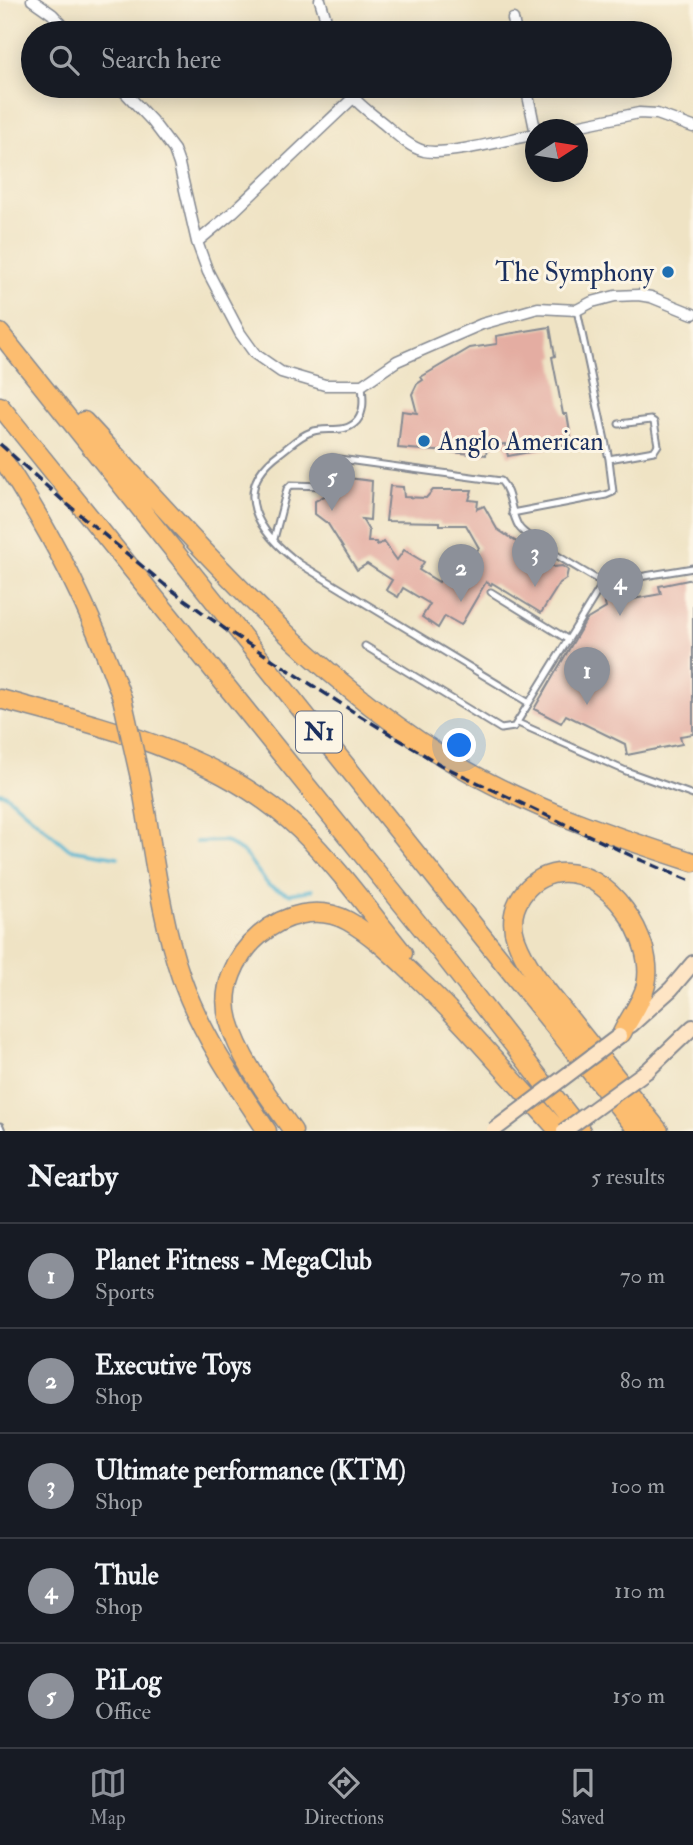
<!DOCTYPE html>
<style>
body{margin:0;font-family:"IM FELL Double Pica",serif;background:#20242c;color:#f1f3f6}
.compass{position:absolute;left:525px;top:119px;width:63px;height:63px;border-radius:50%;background:#171b24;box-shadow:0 4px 18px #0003;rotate:78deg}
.you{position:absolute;left:460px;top:746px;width:24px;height:24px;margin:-18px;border:5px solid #fff;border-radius:50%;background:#1a73e8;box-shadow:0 0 0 10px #1a73e833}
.badge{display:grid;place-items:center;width:46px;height:46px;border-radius:50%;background:#8c9099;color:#fff;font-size:23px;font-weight:700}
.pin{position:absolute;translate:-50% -58px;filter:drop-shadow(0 2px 4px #0008)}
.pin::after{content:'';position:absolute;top:37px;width:24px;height:21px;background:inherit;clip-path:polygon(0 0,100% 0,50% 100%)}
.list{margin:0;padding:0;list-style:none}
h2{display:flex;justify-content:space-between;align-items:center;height:91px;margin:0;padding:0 28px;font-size:30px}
h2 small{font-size:23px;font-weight:400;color:#9ea1a6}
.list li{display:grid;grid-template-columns:46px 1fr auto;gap:21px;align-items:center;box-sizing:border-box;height:105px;padding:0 28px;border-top:2px solid #363941}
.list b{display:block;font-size:26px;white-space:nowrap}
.list p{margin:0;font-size:23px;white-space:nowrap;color:#9ea1a6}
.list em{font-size:23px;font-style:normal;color:#9ea1a6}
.icon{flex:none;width:38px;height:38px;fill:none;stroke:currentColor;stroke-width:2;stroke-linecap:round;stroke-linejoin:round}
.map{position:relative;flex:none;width:693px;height:1131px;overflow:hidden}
.search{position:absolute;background:#171b24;box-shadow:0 4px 18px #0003;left:21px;right:21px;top:21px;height:77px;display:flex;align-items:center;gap:18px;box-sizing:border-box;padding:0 24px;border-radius:38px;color:#9ea1a6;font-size:26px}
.sheet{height:616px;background:#171b24}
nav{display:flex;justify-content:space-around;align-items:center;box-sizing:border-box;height:98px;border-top:2px solid #363941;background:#171b24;font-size:19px;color:#9ea1a6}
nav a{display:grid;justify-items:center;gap:4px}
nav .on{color:#8c9099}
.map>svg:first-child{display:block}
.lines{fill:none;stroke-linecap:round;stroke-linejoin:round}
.stream{stroke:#52b3d0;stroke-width:3.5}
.building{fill:#e4ada2}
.service-casing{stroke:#858991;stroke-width:9}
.minor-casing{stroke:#858991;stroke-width:13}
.secondary-casing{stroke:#858991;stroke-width:18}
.motorway-casing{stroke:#858991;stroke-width:21}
.service{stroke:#fff;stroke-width:5}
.minor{stroke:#fff;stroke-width:10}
.secondary{stroke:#fee5c5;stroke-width:14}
.motorway{stroke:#fcbd6f;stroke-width:18}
.rail{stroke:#1b2f5e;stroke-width:3.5;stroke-dasharray:10 5;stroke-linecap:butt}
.secondary-bridge-casing{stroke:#858991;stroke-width:18;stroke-linecap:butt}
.motorway-bridge-casing{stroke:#858991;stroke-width:21;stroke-linecap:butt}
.secondary-bridge{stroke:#fee5c5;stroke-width:14}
.motorway-bridge{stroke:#fcbd6f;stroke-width:18}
.poi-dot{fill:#1f6fb2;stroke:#fcf5e5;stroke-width:2.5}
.labels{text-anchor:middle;stroke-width:6;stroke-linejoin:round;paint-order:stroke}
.shield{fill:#fcf5e5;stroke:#5e6a86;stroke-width:2}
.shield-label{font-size:24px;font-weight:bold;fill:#1b2f5e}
.poi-label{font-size:26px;fill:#1b2f5e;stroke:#fcf5e5;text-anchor:end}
</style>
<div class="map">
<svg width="693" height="1131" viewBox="0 0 693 1131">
<rect width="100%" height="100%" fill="#fcf5e5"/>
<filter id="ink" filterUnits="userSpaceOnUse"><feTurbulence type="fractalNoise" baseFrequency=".0143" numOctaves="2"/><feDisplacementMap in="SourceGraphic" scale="14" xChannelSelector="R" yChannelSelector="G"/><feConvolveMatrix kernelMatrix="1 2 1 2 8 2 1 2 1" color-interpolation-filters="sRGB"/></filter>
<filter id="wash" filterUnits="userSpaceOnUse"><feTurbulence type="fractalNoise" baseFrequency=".00686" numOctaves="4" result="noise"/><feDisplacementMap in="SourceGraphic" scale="28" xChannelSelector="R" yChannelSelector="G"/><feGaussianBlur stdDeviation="1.57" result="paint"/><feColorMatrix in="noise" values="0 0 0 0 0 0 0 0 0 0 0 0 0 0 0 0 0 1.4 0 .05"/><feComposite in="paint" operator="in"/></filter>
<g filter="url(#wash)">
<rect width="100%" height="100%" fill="#efe3c4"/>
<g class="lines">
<path class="stream" d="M0 793 5 794 69 849 118 857
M196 842 225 841 244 853 269 886 289 894 312 890"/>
</g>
<g id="blocks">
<path class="building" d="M550 327 555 356 552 357 563 414H567L572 444 508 456 505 444 487 447 486 455 398 448 402 411 417 413 412 394 417 384 423 380 421 377 470 348 497 344 496 336Z
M332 476 372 481 370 520 362 519 369 531 368 542H376L377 545 384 542 397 560 404 550 424 562 419 570 439 582 444 573 453 578 456 574 459 576 479 548 466 525H440V522L386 521 390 486 403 487 404 497 426 498 433 490H472L469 500 478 501 477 509 484 506 497 529 554 567 562 566 568 570 566 579 560 583 541 613 492 583 491 585 486 582 461 625 445 616 438 628 422 617 430 604 403 588 398 597 386 590 392 580 367 564 357 570 328 524 315 514V501L328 494Z
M693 579V734L680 736 682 744 627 755 625 744 566 715 561 723 534 709 586 620 606 608 603 597 632 592 633 599 661 594 659 586Z"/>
</g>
</g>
<g filter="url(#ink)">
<use href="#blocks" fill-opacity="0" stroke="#858991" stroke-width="2"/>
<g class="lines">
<defs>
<path id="service" d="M362 385C363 397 365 411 357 421 344 435 326 426 311 432 299 436 290 446 280 453 228 491 260 534 300 564L529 703 603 583 693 568
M332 458 501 481C512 493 510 513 519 527 529 541 585 572 603 583
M609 459 654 451 658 445 654 422 651 420 619 424
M512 513 606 495 613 492 609 459 577 310
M274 539 287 489 291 485 325 486
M491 592 567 639
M365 646 501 729 514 727 529 703
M518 723 626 771 693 795
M0 1126 2 1131"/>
<path id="minor" d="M32 0 52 14 70 33
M320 0 330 33
M513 19 516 33
M119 86 152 121 174 150 179 164 197 242 208 272 240 333 255 354 281 372 325 385H362L397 361 482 324 538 308 577 310 592 302 615 296 638 295 651 297 693 314
M347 86C353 101 367 110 379 120 392 130 408 147 424 151 447 156 510 139 536 134
M526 86 536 134
M557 130 639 113 657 114 693 127
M197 242 233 212 353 98"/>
<path id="secondary" d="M631 1025 671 989 693 963
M648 1070 693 1027"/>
<path id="motorway" d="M0 333 638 1131
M0 406 433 942 581 1131
M84 421C200 546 313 681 462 768 535 810 613 836 693 862
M0 455C53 535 90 608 122 698
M0 699C104 727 220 753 300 830 338 867 370 912 403 953
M140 778C152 841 160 917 181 977 200 1032 235 1083 267 1131
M622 1033C629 1018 642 1002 646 985 656 939 608 867 558 873 527 877 505 909 516 939 527 969 550 994 569 1018 599 1056 629 1093 659 1131
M293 1131C270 1098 240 1060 229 1021 211 957 289 889 348 921 373 935 394 956 414 975 466 1024 511 1079 559 1131"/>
</defs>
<use href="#service" class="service-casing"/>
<use href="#minor" class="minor-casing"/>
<use href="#secondary" class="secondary-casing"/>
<use href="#motorway" class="motorway-casing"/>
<use href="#service" class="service"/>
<use href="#minor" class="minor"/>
<use href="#secondary" class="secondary"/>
<use href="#motorway" class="motorway"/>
<path class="rail" d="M0 444 61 499 165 585 225 629 357 714 441 765 636 858 693 882"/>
<defs>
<path id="secondary-bridge" d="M494 1130 619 1036
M564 1131 648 1070"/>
<path id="motorway-bridge" d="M122 698 140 778"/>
</defs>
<use href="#secondary-bridge" class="secondary-bridge-casing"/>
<use href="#motorway-bridge" class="motorway-bridge-casing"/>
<use href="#secondary-bridge" class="secondary-bridge"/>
<use href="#motorway-bridge" class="motorway-bridge"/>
</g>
</g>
<g class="poi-dot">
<circle cx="668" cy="272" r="7"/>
<circle cx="424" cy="441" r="7"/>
</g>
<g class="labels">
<rect class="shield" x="296" y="711.5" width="46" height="41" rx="5"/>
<g class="shield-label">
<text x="319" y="740">N1</text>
</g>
<g class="poi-label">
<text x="654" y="281">The Symphony</text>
<text x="438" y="450" text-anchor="start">Anglo American</text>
</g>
</g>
</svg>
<svg class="compass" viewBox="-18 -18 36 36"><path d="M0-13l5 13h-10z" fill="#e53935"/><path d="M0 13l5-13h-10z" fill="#9ea1a6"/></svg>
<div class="you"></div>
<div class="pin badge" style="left:587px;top:705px">1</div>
<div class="pin badge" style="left:461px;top:602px">2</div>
<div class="pin badge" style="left:535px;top:587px">3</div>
<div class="pin badge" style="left:620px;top:616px">4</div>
<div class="pin badge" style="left:332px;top:511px">5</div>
<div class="search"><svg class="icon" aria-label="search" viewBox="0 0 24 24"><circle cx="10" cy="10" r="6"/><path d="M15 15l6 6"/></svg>Search here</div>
</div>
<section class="sheet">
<h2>Nearby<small>5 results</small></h2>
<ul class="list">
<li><span class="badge">1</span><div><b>Planet Fitness - MegaClub</b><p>Sports</p></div><em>70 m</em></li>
<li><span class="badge">2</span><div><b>Executive Toys</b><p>Shop</p></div><em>80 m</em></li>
<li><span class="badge">3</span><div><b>Ultimate performance (KTM)</b><p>Shop</p></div><em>100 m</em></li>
<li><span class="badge">4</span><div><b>Thule</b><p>Shop</p></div><em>110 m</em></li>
<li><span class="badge">5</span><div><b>PiLog</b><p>Office</p></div><em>150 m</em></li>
</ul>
</section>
<nav>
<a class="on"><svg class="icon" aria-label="map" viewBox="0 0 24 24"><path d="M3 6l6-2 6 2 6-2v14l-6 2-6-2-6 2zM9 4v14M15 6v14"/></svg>Map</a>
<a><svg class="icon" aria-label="directions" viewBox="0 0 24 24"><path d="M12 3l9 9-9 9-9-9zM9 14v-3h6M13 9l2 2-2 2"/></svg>Directions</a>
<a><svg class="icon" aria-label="saved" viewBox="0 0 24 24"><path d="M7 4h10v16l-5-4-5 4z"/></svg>Saved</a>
</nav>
